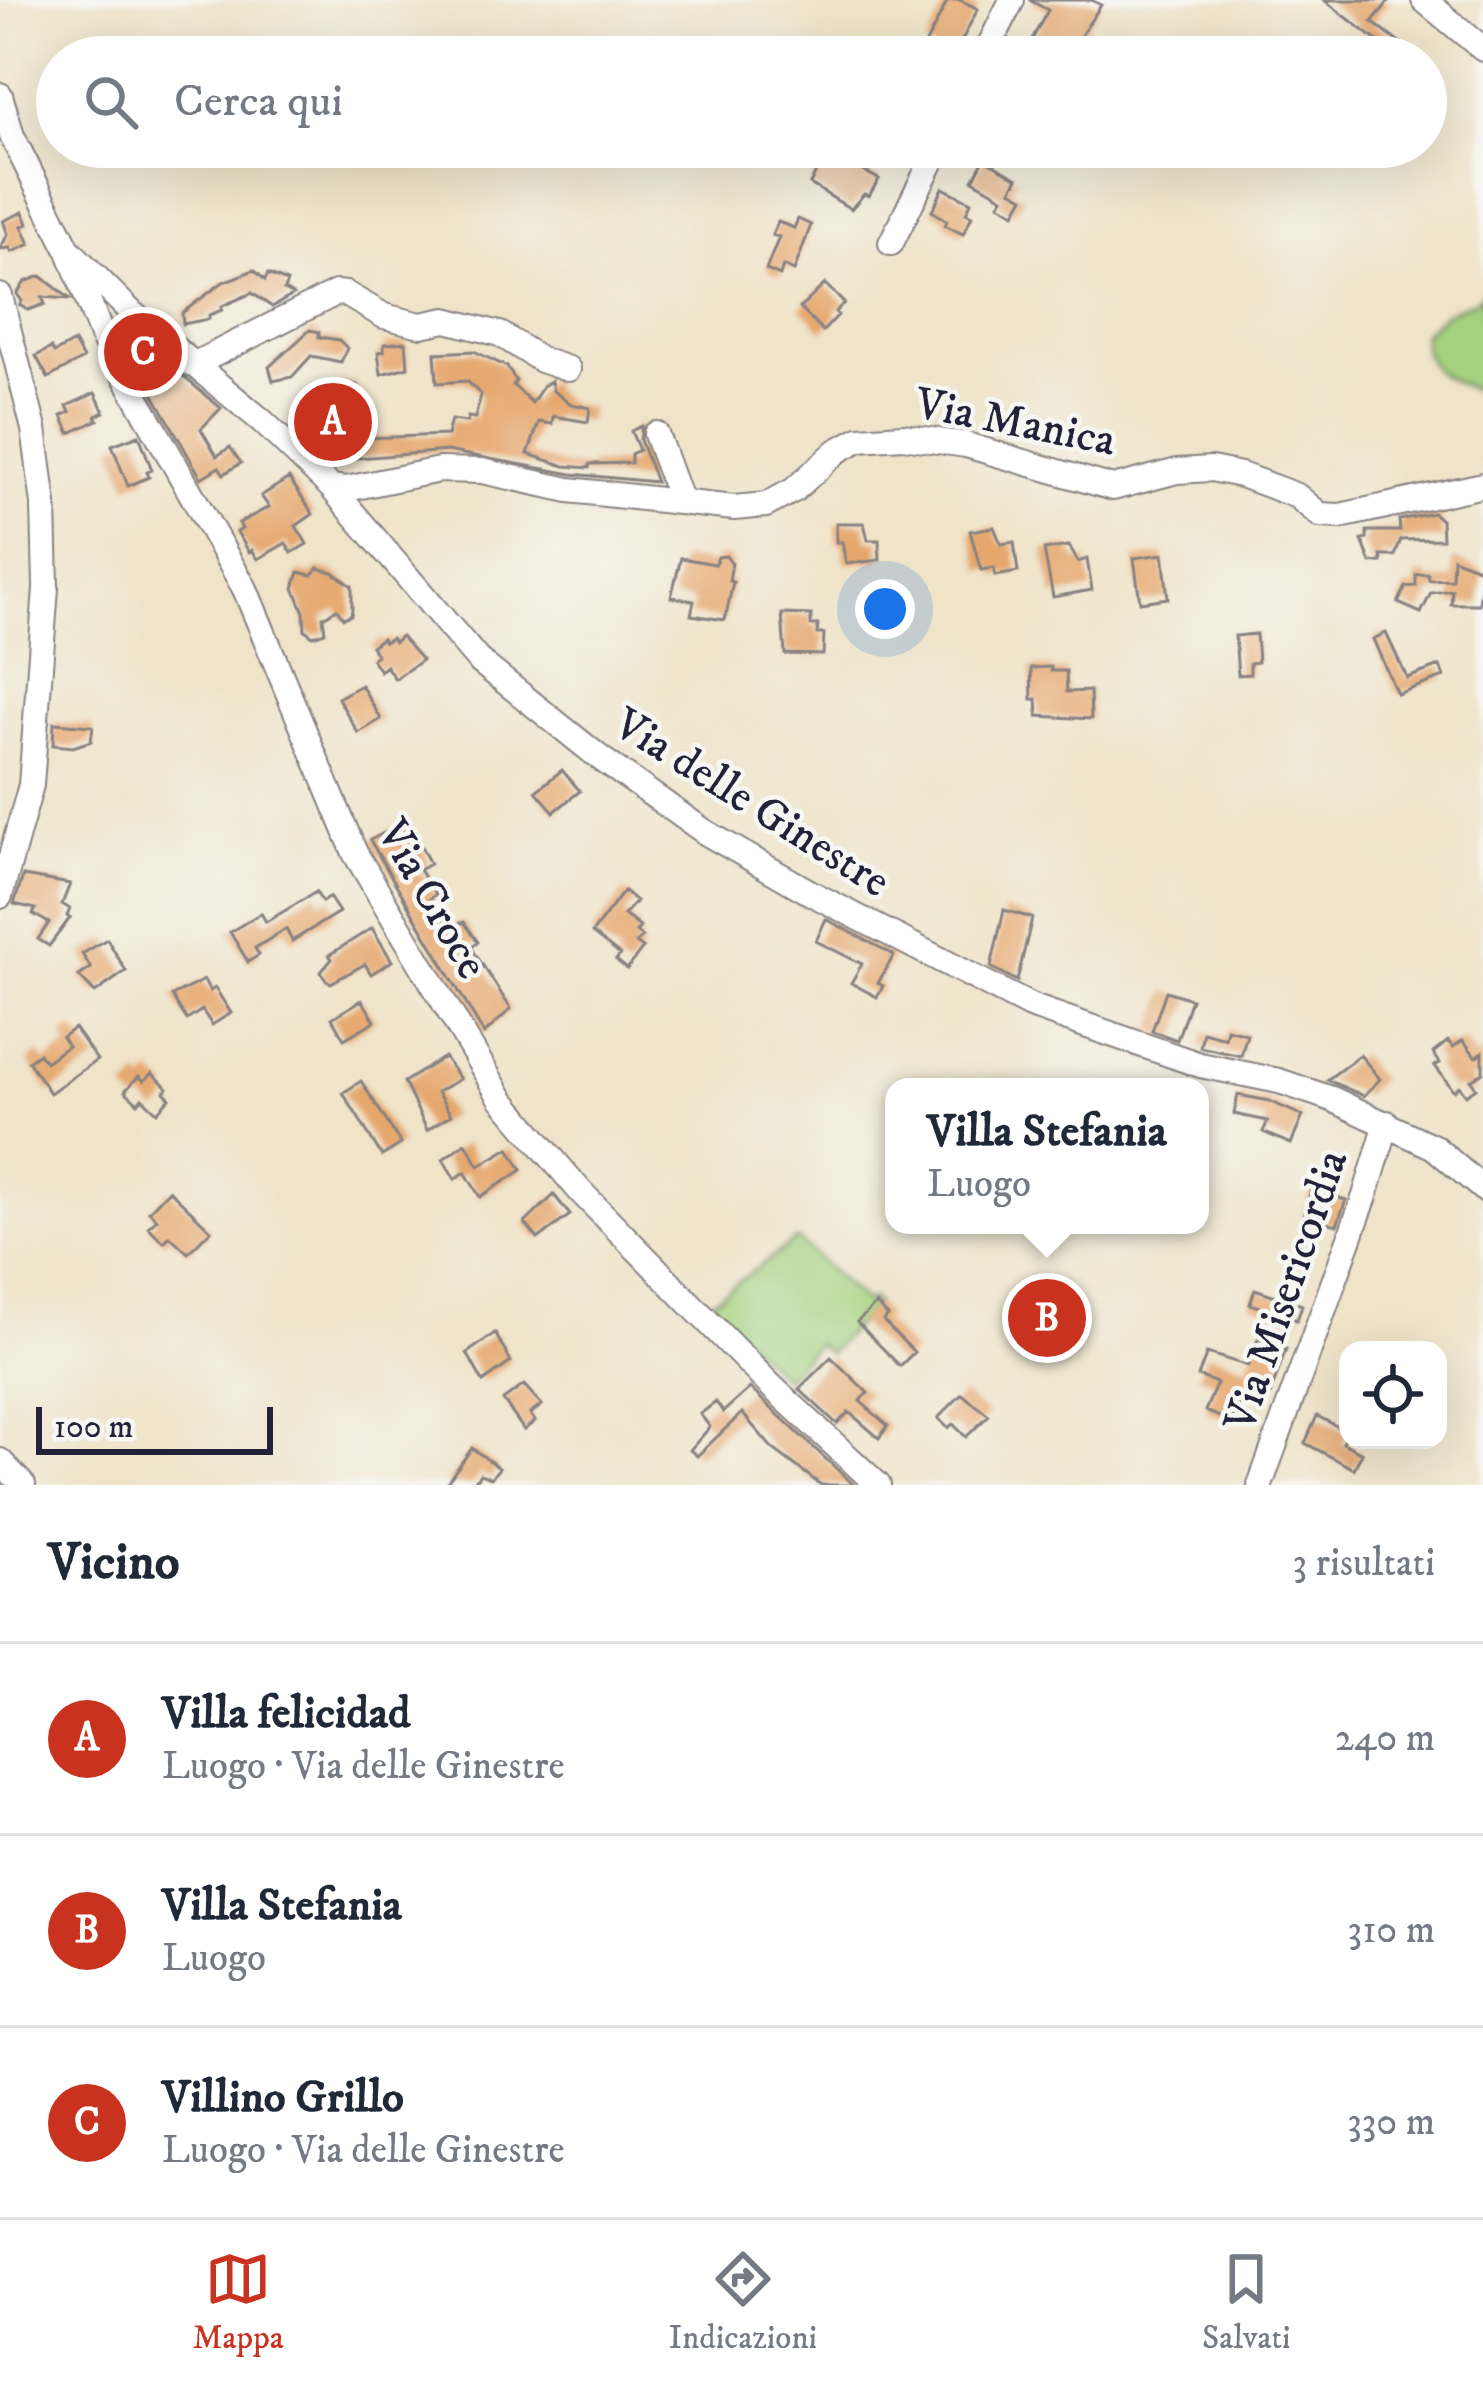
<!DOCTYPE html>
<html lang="it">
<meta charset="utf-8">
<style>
body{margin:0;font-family:"IM FELL DW Pica",serif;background:#f6f6f7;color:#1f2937}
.controls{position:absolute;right:36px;bottom:36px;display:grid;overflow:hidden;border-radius:24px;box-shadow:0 12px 48px #0002}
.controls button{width:108px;height:108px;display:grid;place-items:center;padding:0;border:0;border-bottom:3px solid #e0e1e3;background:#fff;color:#1f2937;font:60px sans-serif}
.scale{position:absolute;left:36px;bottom:30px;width:237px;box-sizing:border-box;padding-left:12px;border:6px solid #22223b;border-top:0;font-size:33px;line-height:42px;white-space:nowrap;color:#22223b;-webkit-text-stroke:9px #f6f6f2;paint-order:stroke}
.you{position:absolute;left:885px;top:609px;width:42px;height:42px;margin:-30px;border:9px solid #fff;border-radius:50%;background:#1a73e8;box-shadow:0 0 0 18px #1a73e833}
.badge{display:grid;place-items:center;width:78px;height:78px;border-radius:50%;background:#c8321e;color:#fff;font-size:39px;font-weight:700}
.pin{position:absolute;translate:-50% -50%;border:6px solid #fff;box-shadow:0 3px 12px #0006}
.popup{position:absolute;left:885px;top:1078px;width:324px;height:156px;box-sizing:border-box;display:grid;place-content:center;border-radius:24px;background:#fff;filter:drop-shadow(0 3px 9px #0005);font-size:39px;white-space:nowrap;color:#747a83}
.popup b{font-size:45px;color:#1f2937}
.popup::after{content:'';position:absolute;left:50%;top:100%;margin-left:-24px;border:24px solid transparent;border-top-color:#fff}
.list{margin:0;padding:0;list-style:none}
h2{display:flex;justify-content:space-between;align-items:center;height:156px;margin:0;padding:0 48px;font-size:51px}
h2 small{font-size:39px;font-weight:400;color:#747a83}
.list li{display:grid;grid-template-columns:78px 1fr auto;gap:36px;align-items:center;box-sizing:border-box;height:192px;padding:0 48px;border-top:3px solid #e0e1e3}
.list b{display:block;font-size:45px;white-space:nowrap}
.list p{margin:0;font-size:39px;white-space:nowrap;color:#747a83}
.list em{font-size:39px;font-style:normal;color:#747a83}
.icon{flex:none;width:66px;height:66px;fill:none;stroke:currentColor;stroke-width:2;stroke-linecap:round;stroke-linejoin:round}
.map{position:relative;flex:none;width:1483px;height:1485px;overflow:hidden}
.search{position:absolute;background:#fff;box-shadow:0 12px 48px #0002;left:36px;right:36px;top:36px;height:132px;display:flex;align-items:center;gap:30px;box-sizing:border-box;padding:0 42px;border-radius:66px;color:#747a83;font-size:45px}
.sheet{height:732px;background:#fff}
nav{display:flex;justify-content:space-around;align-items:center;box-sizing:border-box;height:168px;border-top:3px solid #e0e1e3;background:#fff;font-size:33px;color:#747a83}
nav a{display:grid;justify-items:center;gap:6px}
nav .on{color:#c8321e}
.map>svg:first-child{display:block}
.green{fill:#a4d17e;stroke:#637a5c;stroke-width:3}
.building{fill:#e6a76d}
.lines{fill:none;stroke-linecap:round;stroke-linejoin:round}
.minor-casing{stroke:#888282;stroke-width:28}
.minor{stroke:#fff;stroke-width:24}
.labels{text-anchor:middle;stroke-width:9;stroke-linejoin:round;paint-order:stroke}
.street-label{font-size:45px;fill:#22223b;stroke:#f6f6f2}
</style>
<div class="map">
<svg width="1483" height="1485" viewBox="0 0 1483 1485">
<rect width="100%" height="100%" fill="#f6f6f2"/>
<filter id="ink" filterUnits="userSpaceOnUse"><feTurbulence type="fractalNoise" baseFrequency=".00833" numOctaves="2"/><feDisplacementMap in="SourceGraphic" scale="24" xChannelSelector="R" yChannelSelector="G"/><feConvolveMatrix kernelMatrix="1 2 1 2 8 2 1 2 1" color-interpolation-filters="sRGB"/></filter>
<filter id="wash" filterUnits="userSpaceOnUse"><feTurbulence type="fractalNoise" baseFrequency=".004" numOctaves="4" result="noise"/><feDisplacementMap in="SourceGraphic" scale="48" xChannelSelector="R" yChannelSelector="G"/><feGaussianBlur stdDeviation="2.7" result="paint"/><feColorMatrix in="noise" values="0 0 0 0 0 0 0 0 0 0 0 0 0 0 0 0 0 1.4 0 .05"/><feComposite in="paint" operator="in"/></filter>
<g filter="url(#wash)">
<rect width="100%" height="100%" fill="#efe3c8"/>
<path class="green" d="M1483 293V393C1450 381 1420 373 1424 332L1446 313 1478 299Z
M797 1239 865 1303 871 1299 876 1304 829 1353 817 1344 784 1378 709 1303Z"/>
<g id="blocks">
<path class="building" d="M948 0H960L978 9 953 57 925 45Z
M1029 0H1091L1101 5 1074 46 1077 47 1072 57H1035L1025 52 1048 10Z
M1324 0H1390L1372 22 1406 48 1398 57Z
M826 152 879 179 869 196 864 194 851 209 810 184Z
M984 159 1018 178 1011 190 1024 197 1015 213 999 204 1003 197 973 180Z
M943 188 971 202 966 213 972 216 963 234 945 225 947 221 932 211Z
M23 212 28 224 22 226 30 244 12 252 10 248 0 249 8 234 3 221Z
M798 219 811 225 794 271 783 266 780 276 766 270 779 237 772 235 778 222 794 228Z
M254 270 265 280 268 274 287 282 284 290 293 295 272 307 252 293 222 306V310L209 315V319L183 324 182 313 223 282Z
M41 276 70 299 42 297 45 304 28 310 20 305 22 301 17 294 25 282Z
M825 284 844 303 835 312 838 315 823 331 800 308Z
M310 330 319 332V337L339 340 347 348 341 362 311 356 292 377 273 381 269 367Z
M136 337 221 408 201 429 217 456 230 447 241 463 224 474 219 467 201 478 125 344Z
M74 342 83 359 48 378 36 356 51 348 54 353Z
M406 342 408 367 381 374 378 352 384 351V344Z
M474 351 507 367 516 381 513 385 532 403 543 386 551 381 553 391 571 404 590 408 588 422 553 416 552 424 539 422 528 454 565 466 589 468 590 464 631 463V454L639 450 631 431 642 426 640 440 656 482 572 474 447 451 333 460 324 458 308 442 331 400 339 405 342 383 357 385 354 412 337 439 447 435 451 420 467 422 468 417 475 418 481 395 467 381 437 383 435 353Z
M95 393 104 412 96 416 98 420 70 433 62 416 70 412 67 406Z
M139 435 152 470 147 472 149 477 128 486 112 445Z
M289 478 313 514 296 526 307 544 292 553 286 543 258 559 252 550 249 552 237 532 242 529 239 523 269 507 261 496Z
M1433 513 1441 520 1442 539 1401 540 1395 556H1381L1382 562 1371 563 1362 540 1367 539V531H1400L1399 520Z
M836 523H864L868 540H879L880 560 846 564 842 542H836Z
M994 527 1001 544 1014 542 1018 572 995 576 994 568 981 570 970 531Z
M1069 546 1078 562 1087 559 1092 590 1053 597 1044 550Z
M1163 554 1168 598 1140 602 1134 558Z
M726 556 732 563 729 581 733 582 725 620 691 615 694 601 671 597 681 558 715 564 718 557Z
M1453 558 1483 570 1479 604H1451L1452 590 1431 593 1421 613 1398 603 1406 587 1416 586V575L1428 574 1429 580 1452 579Z
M318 568 333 572 352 586V609L351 615 343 618 337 609 323 617 325 632 313 636 305 630 304 612 294 588 299 572 312 575Z
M782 614 811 615V625H818L817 634H824L823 655 785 654Z
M1386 633 1407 678 1440 666 1444 677 1397 694 1373 639Z
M1256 634 1258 662 1250 663V674L1238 675 1235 636Z
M401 636 422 660 395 679 386 666 380 671 372 659 377 655 371 646 382 638 384 642 391 638 394 642Z
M1051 667V671H1066L1067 692 1090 691 1091 719 1038 716 1037 699H1032L1031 668Z
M361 685 381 719 358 733 338 698Z
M54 723 93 726 91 741 73 747 53 745Z
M562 770 580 791 554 812 536 791Z
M408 821 430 864 419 870 436 894 430 899 450 926 464 922 478 942 471 947 511 1009 484 1034 370 840Z
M23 876 70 884 62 904 70 909 67 916 70 918 49 946 38 939 49 923 33 914 36 909 14 904Z
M624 891 636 901 624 915 640 927 636 932 642 937 636 943 643 948 627 969 616 960 620 955 592 933Z
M316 892 322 902 329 897 339 912 292 941 286 929 255 948 259 955 248 962 230 932 261 913 266 922Z
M1004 910 1032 918 1017 981 991 967Z
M826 919 894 955 878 983 883 986 877 997 851 983 862 964 816 941Z
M372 928 392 961 371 974 365 964 331 983 326 980 321 972 332 959 329 955Z
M107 939 126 971 95 993 79 976 91 968 82 954Z
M204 980 210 991 215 988 231 1013 212 1025 202 1010 187 1020 172 996Z
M1166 991 1191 999 1177 1040 1152 1031Z
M362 1000 375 1021 344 1039 332 1018Z
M74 1028 97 1060 50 1093 28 1061 39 1053 45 1062 68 1046 62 1037Z
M1227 1029 1247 1034 1241 1056 1200 1047 1203 1032 1225 1038Z
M1463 1040 1476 1057 1483 1052V1072L1471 1080 1476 1088 1466 1095 1459 1086 1454 1091 1435 1066 1440 1063 1433 1053 1448 1041 1453 1047Z
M1360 1055 1380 1079 1364 1096 1327 1080Z
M444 1057 460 1079 437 1092 451 1115 427 1130 404 1082Z
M152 1073 168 1088 164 1092 170 1098 157 1112 142 1098 138 1103 125 1091 139 1076 144 1081Z
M361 1081 401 1144 382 1156 343 1093Z
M1238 1095 1269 1101 1303 1116 1291 1144 1263 1132 1268 1121 1234 1114Z
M466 1143 479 1166 509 1148 522 1170 480 1197 465 1172 455 1179 443 1159Z
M169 1190 211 1230 188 1253 170 1236 164 1242 148 1227 157 1219 149 1211Z
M1311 1190 1346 1200 1337 1225 1304 1216Z
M554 1195 570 1215 538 1239 525 1223Z
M1255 1289 1302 1305 1297 1320 1250 1304Z
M1049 1291 1074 1319 1045 1345 1020 1317Z
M876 1304 888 1316 883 1321 914 1352 900 1366 857 1322Z
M495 1333 511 1362 483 1382 467 1353Z
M1258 1339 1286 1349 1270 1395 1247 1386 1232 1422 1205 1411 1217 1383 1198 1376 1207 1353 1248 1366Z
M831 1357 868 1393 860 1401 888 1426 879 1438 849 1412 837 1424 799 1389Z
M524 1385 542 1405 530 1414 535 1421 524 1430 503 1400Z
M750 1388 758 1396 854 1485H821L772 1448 742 1413 697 1456 690 1450 710 1427 700 1414 716 1402 723 1412Z
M962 1394 989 1415 966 1437 953 1424 948 1428 938 1418Z
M1317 1416 1348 1432 1343 1443 1362 1453 1354 1469 1305 1443Z
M472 1448 499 1468 491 1478 480 1474 472 1485H445Z"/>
</g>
</g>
<g filter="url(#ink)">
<use href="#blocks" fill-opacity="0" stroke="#888282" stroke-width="3"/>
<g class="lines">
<defs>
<path id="minor" d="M1424 0 1483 49
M984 57 1012 0
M0 95 12 136 68 249 102 336 245 589 355 853 501 1098 580 1191 769 1384 878 1485
M891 243 939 147
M68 249 132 313 262 421 331 487 478 660 600 758 705 832 811 893 1030 1006 1200 1065 1279 1081 1332 1099 1434 1147 1483 1189
M0 296 34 429 44 504 46 588 31 785 0 896
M193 365 336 293 346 294 384 316 421 325 446 320 500 334 541 360 568 369
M656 434 681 502
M331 487 346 489 439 470 482 471 569 490 734 508 766 505 794 490 837 451 859 439 903 436 966 445 1113 488 1177 471 1211 469 1241 475 1297 496 1320 515 1340 516 1483 485
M0 1461 23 1485
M1260 1485 1365 1196 1387 1123"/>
</defs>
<use href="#minor" class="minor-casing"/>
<use href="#minor" class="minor"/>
</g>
</g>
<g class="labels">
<g class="street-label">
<text transform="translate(1016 420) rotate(11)" y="16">Via Manica</text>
<text transform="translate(753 801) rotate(32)" y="16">Via delle Ginestre</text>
<text transform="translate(434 898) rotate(60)" y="16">Via Croce</text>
<text transform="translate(1284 1290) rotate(-71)" y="16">Via Misericordia</text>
</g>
</g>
</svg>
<div class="controls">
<button><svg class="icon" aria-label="locate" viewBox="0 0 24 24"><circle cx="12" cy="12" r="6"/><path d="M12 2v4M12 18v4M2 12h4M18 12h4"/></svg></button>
</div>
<div class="scale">100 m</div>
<div class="you"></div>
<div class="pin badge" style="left:333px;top:422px">A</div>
<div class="pin badge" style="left:1047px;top:1318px">B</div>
<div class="popup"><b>Villa Stefania</b>Luogo</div>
<div class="pin badge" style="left:143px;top:352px">C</div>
<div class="search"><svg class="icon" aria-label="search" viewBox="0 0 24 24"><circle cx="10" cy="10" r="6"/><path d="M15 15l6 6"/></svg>Cerca qui</div>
</div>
<section class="sheet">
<h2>Vicino<small>3 risultati</small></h2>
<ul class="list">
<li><span class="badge">A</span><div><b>Villa felicidad</b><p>Luogo · Via delle Ginestre</p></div><em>240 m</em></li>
<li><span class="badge">B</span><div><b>Villa Stefania</b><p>Luogo</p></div><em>310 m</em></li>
<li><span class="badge">C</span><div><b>Villino Grillo</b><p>Luogo · Via delle Ginestre</p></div><em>330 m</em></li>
</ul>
</section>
<nav>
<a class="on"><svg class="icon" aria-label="map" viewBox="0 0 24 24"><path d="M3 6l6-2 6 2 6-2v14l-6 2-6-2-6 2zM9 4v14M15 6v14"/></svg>Mappa</a>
<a><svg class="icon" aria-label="directions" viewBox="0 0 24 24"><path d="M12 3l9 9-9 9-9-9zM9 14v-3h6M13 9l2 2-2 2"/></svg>Indicazioni</a>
<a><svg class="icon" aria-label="saved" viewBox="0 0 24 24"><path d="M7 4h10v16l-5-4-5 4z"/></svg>Salvati</a>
</nav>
